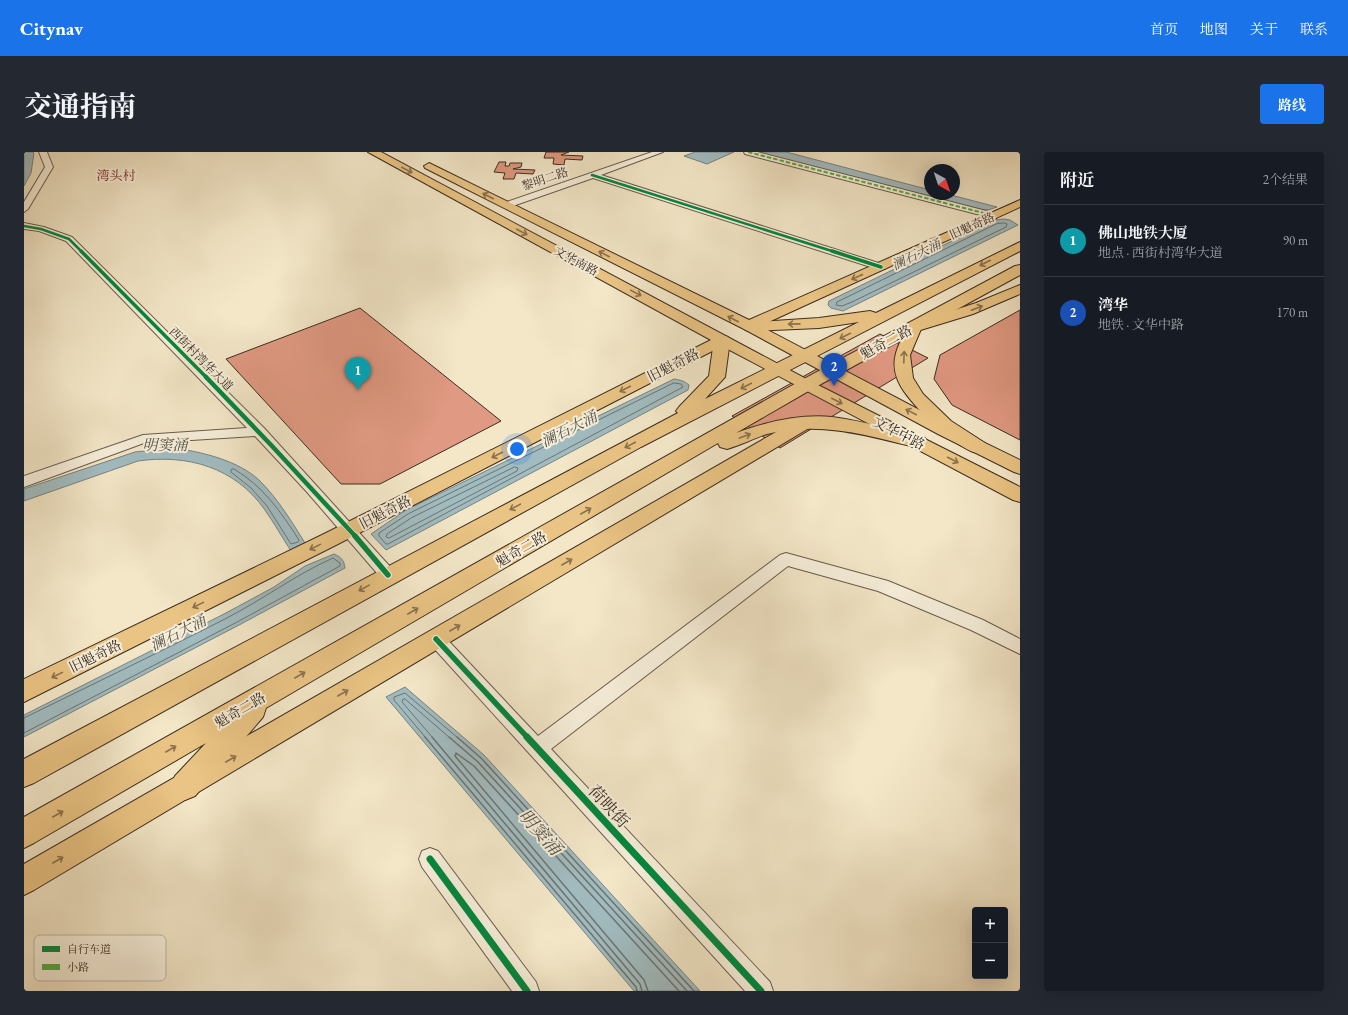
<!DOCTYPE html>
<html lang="zh">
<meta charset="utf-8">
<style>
body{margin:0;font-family:"EB Garamond","Noto Serif SC",serif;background:#242831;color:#f1f3f6}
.controls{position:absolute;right:12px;bottom:12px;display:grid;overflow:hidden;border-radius:4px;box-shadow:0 4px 16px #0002}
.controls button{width:36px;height:36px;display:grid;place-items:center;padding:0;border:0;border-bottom:1px solid #363941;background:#171b24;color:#f1f3f6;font:20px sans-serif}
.compass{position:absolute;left:900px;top:12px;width:36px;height:36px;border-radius:50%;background:#171b24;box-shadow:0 4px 16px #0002;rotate:140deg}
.you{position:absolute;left:493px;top:297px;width:14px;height:14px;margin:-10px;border:3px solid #fff;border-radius:50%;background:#1a73e8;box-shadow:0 0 0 6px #1a73e833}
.badge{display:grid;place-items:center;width:26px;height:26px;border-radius:50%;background:#1a73e8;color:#fff;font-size:13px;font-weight:700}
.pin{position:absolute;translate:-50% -33px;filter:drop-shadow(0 1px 2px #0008)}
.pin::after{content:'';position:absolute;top:21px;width:14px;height:12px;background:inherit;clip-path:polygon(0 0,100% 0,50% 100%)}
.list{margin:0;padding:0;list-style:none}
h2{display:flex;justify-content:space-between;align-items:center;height:52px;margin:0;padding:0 16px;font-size:17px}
h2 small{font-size:13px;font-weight:400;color:#9ea1a6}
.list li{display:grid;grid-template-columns:26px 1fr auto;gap:12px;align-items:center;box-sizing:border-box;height:72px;padding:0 16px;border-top:1px solid #363941}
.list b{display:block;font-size:15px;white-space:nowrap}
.list p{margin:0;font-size:13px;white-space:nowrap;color:#9ea1a6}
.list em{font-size:13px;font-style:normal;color:#9ea1a6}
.map{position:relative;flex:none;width:996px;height:839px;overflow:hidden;border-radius:4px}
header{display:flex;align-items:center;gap:24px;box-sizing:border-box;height:56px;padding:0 20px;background:#1a73e8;color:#fff}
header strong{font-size:19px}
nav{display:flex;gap:22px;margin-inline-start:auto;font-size:14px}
.intro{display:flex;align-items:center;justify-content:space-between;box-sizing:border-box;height:96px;padding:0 24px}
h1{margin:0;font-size:28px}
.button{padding:10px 18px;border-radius:4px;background:#1a73e8;color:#fff;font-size:14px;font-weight:700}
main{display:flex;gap:24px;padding:0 24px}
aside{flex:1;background:#171b24;border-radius:4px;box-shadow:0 4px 16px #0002}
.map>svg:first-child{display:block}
.water{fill:#a1bcc1;stroke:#788381}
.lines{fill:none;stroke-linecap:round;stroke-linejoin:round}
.shore-far1{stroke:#6e7471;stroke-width:1}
.shore{stroke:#6e7471;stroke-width:1.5}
.building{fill:#e09982;stroke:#3b2d21}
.minor-casing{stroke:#695c4b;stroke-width:2}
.major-casing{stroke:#3b2d21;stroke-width:2}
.highway-casing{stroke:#3b2d21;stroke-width:2}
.minor{fill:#f7efdb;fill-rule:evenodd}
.major{fill:#eac484;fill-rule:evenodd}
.highway{fill:#eac484;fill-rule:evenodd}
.quiet{stroke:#55ab43;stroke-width:2;stroke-dasharray:4.5 2;stroke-linecap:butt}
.cycleway-far4-casing{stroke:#f7efdb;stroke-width:4}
.cycleway-far3-casing{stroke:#f7efdb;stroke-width:5}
.cycleway-far2-casing{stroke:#f7efdb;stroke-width:6}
.cycleway-far1-casing{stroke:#f7efdb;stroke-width:8}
.cycleway-casing{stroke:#f7efdb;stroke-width:10}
.cycleway-far4{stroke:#00873e;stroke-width:2.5}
.cycleway-far3{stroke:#00873e;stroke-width:3.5}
.cycleway-far2{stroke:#00873e;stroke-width:4.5}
.cycleway-far1{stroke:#00873e;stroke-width:5.5}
.cycleway{stroke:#00873e;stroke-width:7}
.oneway{stroke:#8a714e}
.labels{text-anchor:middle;stroke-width:4;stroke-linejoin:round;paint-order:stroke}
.far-street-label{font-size:12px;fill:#3b2d21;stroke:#f7efdb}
.far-quarter-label{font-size:13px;fill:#7a1f14;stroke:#f7efdb}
.far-water-label{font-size:13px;font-style:italic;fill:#545149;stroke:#f7efdb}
.street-label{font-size:14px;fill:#3b2d21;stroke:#f7efdb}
.water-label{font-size:15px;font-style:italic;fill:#545149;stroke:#f7efdb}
.near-street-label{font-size:17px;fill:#3b2d21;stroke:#f7efdb}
.near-water-label{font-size:18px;font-style:italic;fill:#545149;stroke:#f7efdb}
.key{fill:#f7efdb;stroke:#bfb5a3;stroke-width:1}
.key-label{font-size:11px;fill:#3b2d21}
</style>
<header>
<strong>Citynav</strong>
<nav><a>首页</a><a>地图</a><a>关于</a><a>联系</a></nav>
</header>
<div class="intro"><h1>交通指南</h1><a class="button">路线</a></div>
<main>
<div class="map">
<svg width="996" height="839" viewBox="0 0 996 839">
<rect width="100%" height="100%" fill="#f3e7c8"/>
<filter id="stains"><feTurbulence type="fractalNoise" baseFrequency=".005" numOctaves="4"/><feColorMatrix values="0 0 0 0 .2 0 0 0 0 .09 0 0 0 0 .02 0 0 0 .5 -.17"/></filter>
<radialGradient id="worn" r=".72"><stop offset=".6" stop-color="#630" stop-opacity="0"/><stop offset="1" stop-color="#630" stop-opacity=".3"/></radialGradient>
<path class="water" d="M0 0H9L10 1 7 21 0 34Z
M671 0H710L683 12 660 4Z
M729 0H762L770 2 906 38V42H923L973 55 964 58 955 57Z
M980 67 986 68 994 73 819 159 807 156 804 153 805 149 971 68Z
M650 227C657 228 660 229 665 233L664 238 362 398 347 382 382 358Z
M148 296C176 299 216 309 236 329 254 347 268 370 281 391L267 399C258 385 250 371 241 358 211 315 163 302 114 309L0 349V337L111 300Z
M310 402C317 405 320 408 321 416L217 472 0 585V563L200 462 250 435 281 414Z
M381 535 460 603 676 839H610L362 545Z"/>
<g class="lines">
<path class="shore-far1" d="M980 71 983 72 982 75 828 150 818 154 812 153 813 150 972 72Z
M650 231 657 232 659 235 364 392H362L355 384V381L384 362Z
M491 315 494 316 493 319 365 386 362 385 363 382 387 366Z
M210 317C239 334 257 360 275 388L274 390 267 392 243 354 227 336 207 320V318Z
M0 566C67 533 134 501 201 467 238 448 271 423 309 406L316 411V414L215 469 0 581
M402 586 370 548V545L381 541 434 586
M409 586 378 550 379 547H381L426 586"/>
<path class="shore" d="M401 585 612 835 613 839
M408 585 616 832 618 839
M425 585 454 610 663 839
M433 585 457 606 670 839
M624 839 620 828 431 604 432 601 450 614 655 839"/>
</g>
<path class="building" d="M522 0H545L537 3 559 4 558 8 541 7 540 13 529 12 530 6H520Z
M475 10H482L481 14H485L486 11H498L497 15 489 17 511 18 509 22 492 21 490 27H479L481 21 470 20Z
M336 156 477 269 356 332H317L202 207Z
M996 158V288L928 253 910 227 916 203Z
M856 182 904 206 756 296 708 264Z"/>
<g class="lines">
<defs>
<path id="minor" d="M15 0H23L29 15 4 57 0 60V50L21 15Z
M628 0H639L577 23 861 113 862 115 861 117H853L569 26 486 55 483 56 479 53 480 51Z
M720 0H733L974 62 975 64 971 67 968 66 721 2Z
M0 71 20 75 48 85 240 276 370 419 372 423 370 427 364 429 358 427 283 340 231 284 120 291 0 335V324L119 283 223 276 42 89 15 79 0 77Z
M762 401 864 429 959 468 996 487V502L947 478 854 439 764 414 527 597 746 830 749 839H721L406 492 403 487 406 482 412 480 418 482 514 584 756 403Z
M406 696 414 699 512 830 515 839H488L398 715 395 707 398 699Z"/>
<path id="major" d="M344 0H357L788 230 996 335V350L989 348 698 194 312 393 0 550V527L298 383 687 188Z
M405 11 725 168 996 48V55L736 174 926 274 996 308V322L990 320 914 282 720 177 401 16 400 14Z
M996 133V142L949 162 890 180 885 179 883 176 885 173 952 151Z
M779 267 785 268 788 272 785 276 10 738 0 743V712L773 268Z"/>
<path id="highway" d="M996 90V99L617 295 10 631 0 635V607L654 261 652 259 655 255 685 224 690 188 692 185 698 183 704 185 706 188 701 225 681 247 835 170 795 176 725 179 720 177 717 174 720 171 795 166 846 159 852 161Z
M996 113V123L897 177 886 203 889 226 899 242 927 269 961 291 963 295 961 299C956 301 953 301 949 300 927 291 880 248 873 226 868 212 871 201 877 188L788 237 712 281C742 270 776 262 808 265 839 269 870 278 901 286L903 290 901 294 894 296C842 283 797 269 743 282 730 286 717 293 703 297L696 295 694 291 242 556 239 565 171 644 161 648 151 644 147 634 151 624 182 591 10 691 0 696V665L776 229 991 114Z"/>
</defs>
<use href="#minor" class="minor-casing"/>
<use href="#major" class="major-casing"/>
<use href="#highway" class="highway-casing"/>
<use href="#minor" class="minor"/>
<use href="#major" class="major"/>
<use href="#highway" class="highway"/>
<path class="quiet" d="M724 0 971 64"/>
<defs>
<path id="cycleway-far4" d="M568 23 811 100
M0 74 17 77 45 87 58 100"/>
<path id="cycleway-far3" d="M57 99 183 226
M808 99 857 115"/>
<path id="cycleway-far2" d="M182 225 248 294 332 385"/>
<path id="cycleway-far1" d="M331 384 364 423
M412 487 504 586"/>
<path id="cycleway" d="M503 585 737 839
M406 707 503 839"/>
</defs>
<use href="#cycleway-far4" class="cycleway-far4-casing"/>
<use href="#cycleway-far3" class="cycleway-far3-casing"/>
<use href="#cycleway-far2" class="cycleway-far2-casing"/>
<use href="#cycleway-far1" class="cycleway-far1-casing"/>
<use href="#cycleway" class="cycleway-casing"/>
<use href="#cycleway-far4" class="cycleway-far4"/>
<use href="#cycleway-far3" class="cycleway-far3"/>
<use href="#cycleway-far2" class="cycleway-far2"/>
<use href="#cycleway-far1" class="cycleway-far1"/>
<use href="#cycleway" class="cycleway"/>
</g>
<defs><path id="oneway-shaft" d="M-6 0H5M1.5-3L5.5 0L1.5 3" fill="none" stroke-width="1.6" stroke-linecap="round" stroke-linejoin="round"/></defs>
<g class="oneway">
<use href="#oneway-shaft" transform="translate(383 18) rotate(28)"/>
<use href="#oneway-shaft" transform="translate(464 44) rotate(-153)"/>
<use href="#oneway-shaft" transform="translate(498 80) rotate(28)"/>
<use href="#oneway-shaft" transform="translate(580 102) rotate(-153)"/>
<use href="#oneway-shaft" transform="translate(961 111) rotate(153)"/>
<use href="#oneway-shaft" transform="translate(833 125) rotate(156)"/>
<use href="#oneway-shaft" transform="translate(612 141) rotate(28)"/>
<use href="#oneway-shaft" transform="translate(953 156) rotate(-21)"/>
<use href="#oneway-shaft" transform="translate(709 167) rotate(-153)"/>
<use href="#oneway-shaft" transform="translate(770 172) rotate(179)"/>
<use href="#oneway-shaft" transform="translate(821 184) rotate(153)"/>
<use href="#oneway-shaft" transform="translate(880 205) rotate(-88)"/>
<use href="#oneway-shaft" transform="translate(722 234) rotate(153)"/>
<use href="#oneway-shaft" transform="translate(601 237) rotate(153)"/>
<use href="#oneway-shaft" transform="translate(813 249) rotate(27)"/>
<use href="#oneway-shaft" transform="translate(887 260) rotate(-152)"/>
<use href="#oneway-shaft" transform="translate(721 284) rotate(-20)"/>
<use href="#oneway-shaft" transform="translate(606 293) rotate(152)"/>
<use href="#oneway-shaft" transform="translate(473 303) rotate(153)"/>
<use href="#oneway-shaft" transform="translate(929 308) rotate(27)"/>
<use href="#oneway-shaft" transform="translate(491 355) rotate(152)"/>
<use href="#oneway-shaft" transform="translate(562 359) rotate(-30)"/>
<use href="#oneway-shaft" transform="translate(291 395) rotate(154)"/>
<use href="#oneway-shaft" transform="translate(543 410) rotate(-30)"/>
<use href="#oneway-shaft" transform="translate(340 436) rotate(151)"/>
<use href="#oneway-shaft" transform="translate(174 453) rotate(154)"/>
<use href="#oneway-shaft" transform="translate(389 459) rotate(-30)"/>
<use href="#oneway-shaft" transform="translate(431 476) rotate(-30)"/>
<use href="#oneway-shaft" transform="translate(33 523) rotate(154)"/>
<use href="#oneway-shaft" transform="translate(276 523) rotate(-30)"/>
<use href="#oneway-shaft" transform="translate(319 541) rotate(-30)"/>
<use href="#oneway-shaft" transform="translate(147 597) rotate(-30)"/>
<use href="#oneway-shaft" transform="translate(207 607) rotate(-30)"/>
<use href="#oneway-shaft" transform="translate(34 662) rotate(-30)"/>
<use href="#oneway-shaft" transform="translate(34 708) rotate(-30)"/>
</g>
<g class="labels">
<g class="far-street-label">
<text transform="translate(521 27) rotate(-19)" y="4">黎明二路</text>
<text transform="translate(948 74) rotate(-24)" y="4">旧魁奇路</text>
<text transform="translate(552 109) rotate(28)" y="4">文华南路</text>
<text transform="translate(177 207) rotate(45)" y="4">西街村湾华大道</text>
</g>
<g class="far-quarter-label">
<text x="92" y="28">湾头村</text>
</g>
<g class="far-water-label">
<text transform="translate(892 102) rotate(-26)" y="5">澜石大涌</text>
</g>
<g class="street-label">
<text transform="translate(862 190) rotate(-28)" y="5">魁奇二路</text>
<text transform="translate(649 213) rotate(-27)" y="5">旧魁奇路</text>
<text transform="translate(875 281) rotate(27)" y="5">文华中路</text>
<text transform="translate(361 360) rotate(-27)" y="5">旧魁奇路</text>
<text transform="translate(497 397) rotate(-30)" y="5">魁奇二路</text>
<text transform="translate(71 504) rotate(-26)" y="5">旧魁奇路</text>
<text transform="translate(216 558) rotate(-30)" y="5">魁奇二路</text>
</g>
<g class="water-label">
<text transform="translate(545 277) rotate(-27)" y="5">澜石大涌</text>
<text x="141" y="298">明窦涌</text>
<text transform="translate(154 481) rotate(-27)" y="5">澜石大涌</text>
</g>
<g class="near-street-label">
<text transform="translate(585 654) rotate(47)" y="6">荷映街</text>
</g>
<g class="near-water-label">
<text transform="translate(516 680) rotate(48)" y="6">明窦涌</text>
</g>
</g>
<rect x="10" y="783" width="132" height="46" rx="6" class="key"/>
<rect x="18" y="794" width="18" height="6" fill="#00873e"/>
<rect x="18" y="812" width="18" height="6" fill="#55ab43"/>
<g class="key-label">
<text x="43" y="801">自行车道</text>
<text x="43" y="819">小路</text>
</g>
<rect width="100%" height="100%" filter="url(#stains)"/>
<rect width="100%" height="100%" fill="url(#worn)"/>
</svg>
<div class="controls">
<button>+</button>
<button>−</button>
</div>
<svg class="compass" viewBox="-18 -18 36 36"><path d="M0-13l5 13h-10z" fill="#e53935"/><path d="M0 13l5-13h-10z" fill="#9ea1a6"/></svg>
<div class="you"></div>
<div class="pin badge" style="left:334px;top:238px;background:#0f9aa8">1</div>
<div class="pin badge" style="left:810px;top:234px;background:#1a4fb4">2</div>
</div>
<aside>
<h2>附近<small>2个结果</small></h2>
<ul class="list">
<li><span class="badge" style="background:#0f9aa8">1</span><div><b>佛山地铁大厦</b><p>地点 · 西街村湾华大道</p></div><em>90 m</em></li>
<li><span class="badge" style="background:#1a4fb4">2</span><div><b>湾华</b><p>地铁 · 文华中路</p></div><em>170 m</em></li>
</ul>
</aside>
</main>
